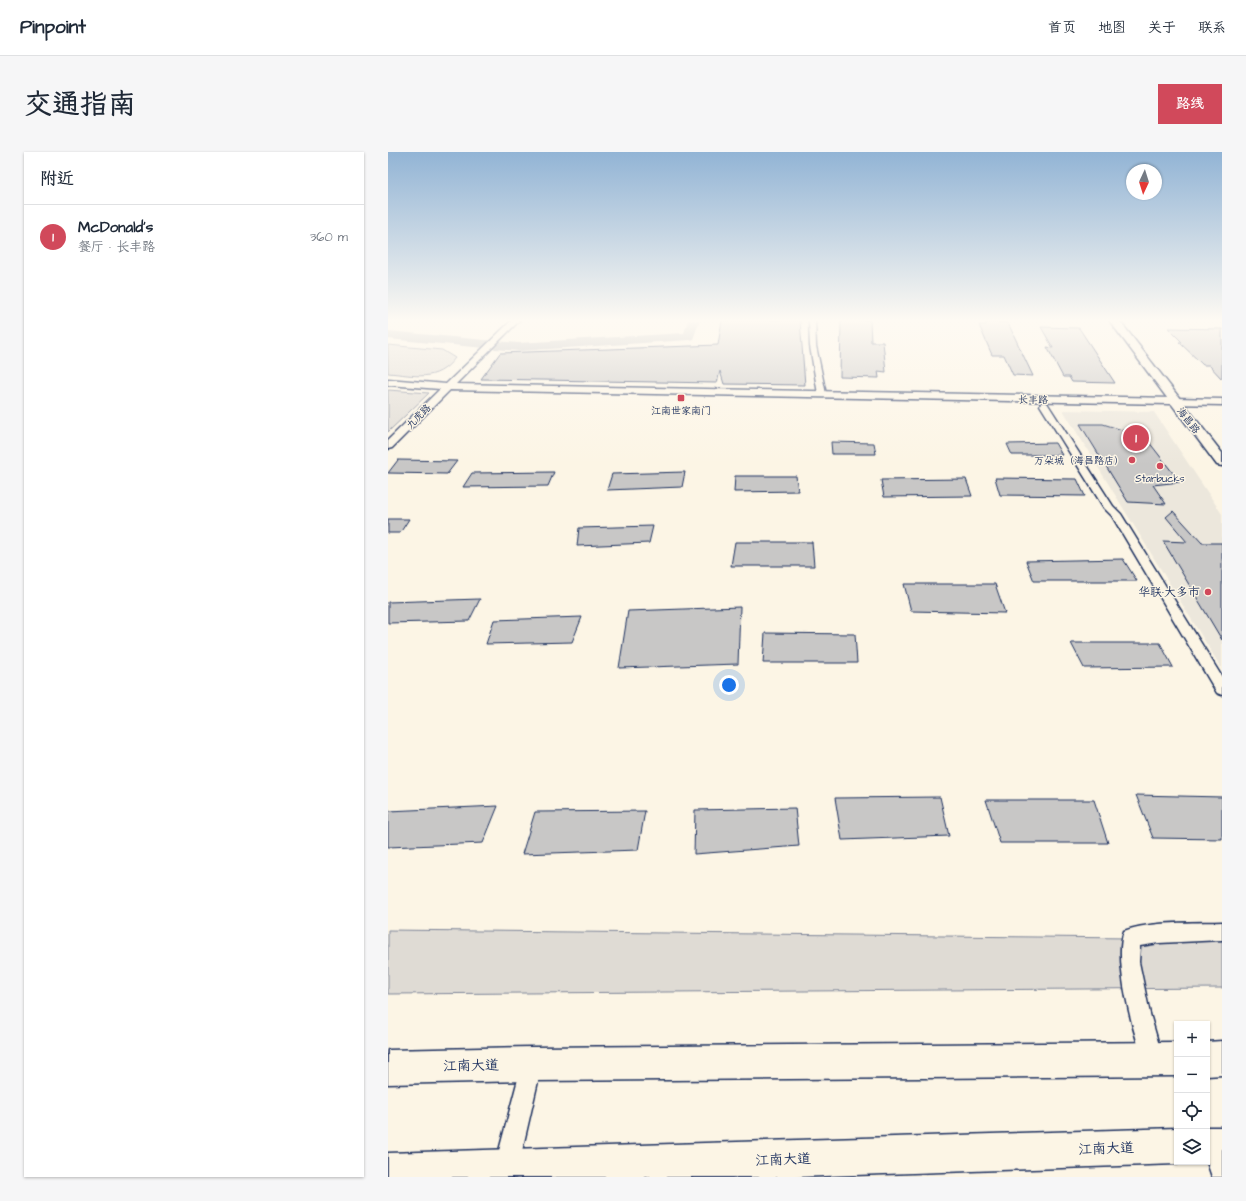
<!DOCTYPE html>
<html lang="zh">
<meta charset="utf-8">
<style>
body{margin:0;font-family:"Architects Daughter","LXGW WenKai TC",sans-serif;background:#f6f6f7;color:#1f2937}
.controls{position:absolute;right:12px;bottom:12px;display:grid;overflow:hidden;border-radius:0px;box-shadow:0 1px 3px #0004}
.controls button{width:36px;height:36px;display:grid;place-items:center;padding:0;border:0;border-bottom:1px solid #e0e1e3;background:#fff;color:#1f2937;font:20px sans-serif}
.compass{position:absolute;left:738px;top:12px;width:36px;height:36px;border-radius:50%;background:#fff;box-shadow:0 1px 3px #0004;rotate:184deg}
.you{position:absolute;left:341px;top:533px;width:14px;height:14px;margin:-10px;border:3px solid #fff;border-radius:50%;background:#1a73e8;box-shadow:0 0 0 6px #1a73e833}
.badge{display:grid;place-items:center;width:26px;height:26px;border-radius:50%;background:#d1495b;color:#fff;font-size:13px;font-weight:700}
.pin{position:absolute;translate:-50% -50%;border:2px solid #fff;box-shadow:0 1px 4px #0006}
.list{margin:0;padding:0;list-style:none}
h2{display:flex;justify-content:space-between;align-items:center;height:52px;margin:0;padding:0 16px;font-size:17px}
h2 small{font-size:13px;font-weight:400;color:#747a83}
.list li{display:grid;grid-template-columns:26px 1fr auto;gap:12px;align-items:center;box-sizing:border-box;height:64px;padding:0 16px;border-top:1px solid #e0e1e3}
.list b{display:block;font-size:15px;white-space:nowrap}
.list p{margin:0;font-size:13px;white-space:nowrap;color:#747a83}
.list em{font-size:13px;font-style:normal;color:#747a83}
.icon{flex:none;width:22px;height:22px;fill:none;stroke:currentColor;stroke-width:2;stroke-linecap:round;stroke-linejoin:round}
.map{position:relative;flex:none;width:834px;height:1025px;overflow:hidden;border-radius:0px}
header{display:flex;align-items:center;gap:24px;box-sizing:border-box;height:56px;padding:0 20px;background:#fff;border-bottom:1px solid #e0e1e3}
header strong{font-size:19px}
nav{display:flex;gap:22px;margin-inline-start:auto;font-size:14px}
.intro{display:flex;align-items:center;justify-content:space-between;box-sizing:border-box;height:96px;padding:0 24px}
h1{margin:0;font-size:28px}
.button{padding:10px 18px;border-radius:0px;background:#d1495b;color:#fff;font-size:14px;font-weight:700}
main{display:flex;gap:24px;padding:0 24px}
aside{flex:1;background:#fff;border-radius:0px;box-shadow:0 1px 3px #0004}
.map>svg:first-child{display:block}
.built{fill:#ece7dc}
.green{fill:#dfdbd4;stroke:#7d8599}
.lines{fill:none;stroke-linecap:round;stroke-linejoin:round}
.river{fill:#b2b4b8;fill-rule:evenodd}
.building{fill:#c8c7c6;stroke:#1b2f5e}
.minor-casing{stroke:#1b2f5e;stroke-width:3}
.tertiary-casing{stroke:#1b2f5e;stroke-width:3}
.primary-casing{stroke:#1b2f5e;stroke-width:3}
.trunk-casing{stroke:#1b2f5e;stroke-width:3}
.minor{fill:#fcf5e5;fill-rule:evenodd}
.tertiary{fill:#fcf5e5;fill-rule:evenodd}
.primary{fill:#fcf5e5;fill-rule:evenodd}
.trunk{fill:#fcf5e5;fill-rule:evenodd}
.poi-dot{fill:#d1495b;stroke:#fcf5e5;stroke-width:1.5}
.labels{text-anchor:middle;stroke-width:3;stroke-linejoin:round;paint-order:stroke}
.far-street-label{font-size:10px;fill:#1b2f5e;stroke:#fcf5e5}
.far-poi-label{font-size:10px;fill:#1b2f5e;stroke:#fcf5e5}
.poi-label{font-size:12px;fill:#1b2f5e;stroke:#fcf5e5;text-anchor:end}
.near-street-label{font-size:14px;fill:#1b2f5e;stroke:#fcf5e5}
</style>
<header>
<strong>Pinpoint</strong>
<nav><a>首页</a><a>地图</a><a>关于</a><a>联系</a></nav>
</header>
<div class="intro"><h1>交通指南</h1><a class="button">路线</a></div>
<main>
<aside>
<h2>附近<small></small></h2>
<ul class="list">
<li><span class="badge">1</span><div><b>McDonald's</b><p>餐厅 · 长丰路</p></div><em>360 m</em></li>
</ul>
</aside>
<div class="map">
<svg width="834" height="1025" viewBox="0 0 834 1025">
<rect width="100%" height="100%" fill="#fcf5e5"/>
<filter id="ink" filterUnits="userSpaceOnUse"><feTurbulence type="fractalNoise" baseFrequency=".025" numOctaves="2"/><feDisplacementMap in="SourceGraphic" scale="8" xChannelSelector="R" yChannelSelector="G"/><feConvolveMatrix kernelMatrix="1 2 1 2 8 2 1 2 1" color-interpolation-filters="sRGB"/></filter>
<g filter="url(#ink)">
<path class="built" d="M675 258 766 260 834 362V517Z"/>
<path class="green" d="M0 193 54 198 67 206C48 231 27 223 0 221Z
M0 238 41 241 0 280Z
M0 778 834 787V836L0 842Z"/>
<g class="lines">
<path class="river" d="M300 168H312L305 187 301 188 130 199 0 187V179L130 191 296 181Z"/>
</g>
<path class="building" d="M334 168H412L417 233 336 232 332 219 329 231 93 227 112 201 330 193Z
M453 168H482L483 190H495L498 220 490 219 491 226 452 225Z
M597 170 620 171 645 224 625 223 616 203H604L591 173H598Z
M653 175 691 176 727 231 684 230 681 225H675L659 195 665 196Z
M780 176 834 177V227L821 213H815L791 190H794Z
M692 272H715L757 285 792 330 765 333 778 352 740 350Z
M443 290 486 291 488 302H444Z
M667 291 674 303H624L619 292Z
M10 308 69 309 59 322 0 321Z
M166 320 160 334 75 335 84 321Z
M297 320 294 335 219 338 224 322Z
M347 324H408L410 339 346 340Z
M607 326 689 327 697 344 612 343Z
M578 327 584 344 496 345 493 328Z
M785 359 814 391H834V488L775 389 799 390 778 365Z
M0 367H21L12 381H0Z
M265 374 261 391 189 394 191 376Z
M347 390H424L426 414H343Z
M735 407 749 429H646L638 409Z
M516 432H607L617 461 523 459Z
M92 447 81 469 0 471V450Z
M352 455 350 512 231 516 240 459Z
M194 465 184 490 98 492 106 468Z
M377 481 467 482 469 511H375Z
M683 491H772L785 515 696 516Z
M748 643 834 645V687L765 686Z
M552 645 561 684 454 688 447 646Z
M598 648H706L720 691H612Z
M110 654 95 691 0 695V659Z
M407 656 411 694 306 702 307 658Z
M257 659 250 698 134 702 147 660Z"/>
<g class="lines">
<defs>
<path id="minor" d="M421 168H427L428 194 438 242 434 244 430 242 422 194Z
M653 251H659L725 354 733 362 834 525V543L829 541 724 364 716 356 652 253Z
M834 770V788L771 791 752 794 751 810 762 862 775 907 772 914 765 917 758 914C746 886 725 808 736 779 762 769 806 771 834 770Z
M144 902 151 905 154 912 128 1025H104L134 912 137 905Z
M825 984 833 987 834 989V1025H824L819 1010V986Z"/>
<path id="tertiary" d="M124 168H132L68 232 834 247V253L62 238 4 296 0 297V288L52 237 0 233V227L58 232Z"/>
<path id="primary" d="M721 168H731L834 301V314L829 313Z"/>
<path id="trunk" d="M834 889V923L819 924V890Z
M789 890V924L144 929 0 932V898L144 895Z
M819 975H834V1011L816 1010H819Z
M789 976V1010H794L789 1012 408 1025H0V1001Z"/>
</defs>
<use href="#minor" class="minor-casing"/>
<use href="#tertiary" class="tertiary-casing"/>
<use href="#primary" class="primary-casing"/>
<use href="#trunk" class="trunk-casing"/>
<use href="#minor" class="minor"/>
<use href="#tertiary" class="tertiary"/>
<use href="#primary" class="primary"/>
<use href="#trunk" class="trunk"/>
</g>
</g>
<linearGradient id="sky" x2="0" y2="1"><stop stop-color="#92b4d5"/><stop offset="0.54" stop-color="#fefaf3"/><stop offset="1" stop-color="#fefaf3" stop-opacity="0"/></linearGradient>
<rect width="834" height="312" fill="url(#sky)"/>
<g class="poi-dot">
<rect x="289" y="242" width="8" height="8" rx="2"/>
<circle cx="744" cy="308" r="4"/>
<circle cx="772" cy="314" r="4"/>
<circle cx="820" cy="440" r="4"/>
</g>
<g class="labels">
<g class="far-street-label">
<text transform="translate(645 247) rotate(1)" y="4">长丰路</text>
<text transform="translate(30 264) rotate(-45)" y="4">九虎路</text>
<text transform="translate(801 268) rotate(52)" y="4">海昌路</text>
</g>
<g class="far-poi-label">
<text x="293" y="262">江南世家南门</text>
<text x="736" y="312" text-anchor="end">万朵城（海昌路店）</text>
<text x="772" y="330">Starbucks</text>
</g>
<g class="poi-label">
<text x="812" y="444">华联·大多市</text>
</g>
<g class="near-street-label">
<text transform="translate(83 913) rotate(-1)" y="5">江南大道</text>
<text transform="translate(718 996) rotate(-2)" y="5">江南大道</text>
<text transform="translate(395 1007) rotate(-2)" y="5">江南大道</text>
</g>
</g>
</svg>
<div class="controls">
<button>+</button>
<button>−</button>
<button><svg class="icon" aria-label="locate" viewBox="0 0 24 24"><circle cx="12" cy="12" r="6"/><path d="M12 2v4M12 18v4M2 12h4M18 12h4"/></svg></button>
<button><svg class="icon" aria-label="layers" viewBox="0 0 24 24"><path d="M12 4l9 5-9 5-9-5zM3 14l9 5 9-5"/></svg></button>
</div>
<svg class="compass" viewBox="-18 -18 36 36"><path d="M0-13l5 13h-10z" fill="#e53935"/><path d="M0 13l5-13h-10z" fill="#747a83"/></svg>
<div class="you"></div>
<div class="pin badge" style="left:748px;top:286px">1</div>
</div>
</main>
